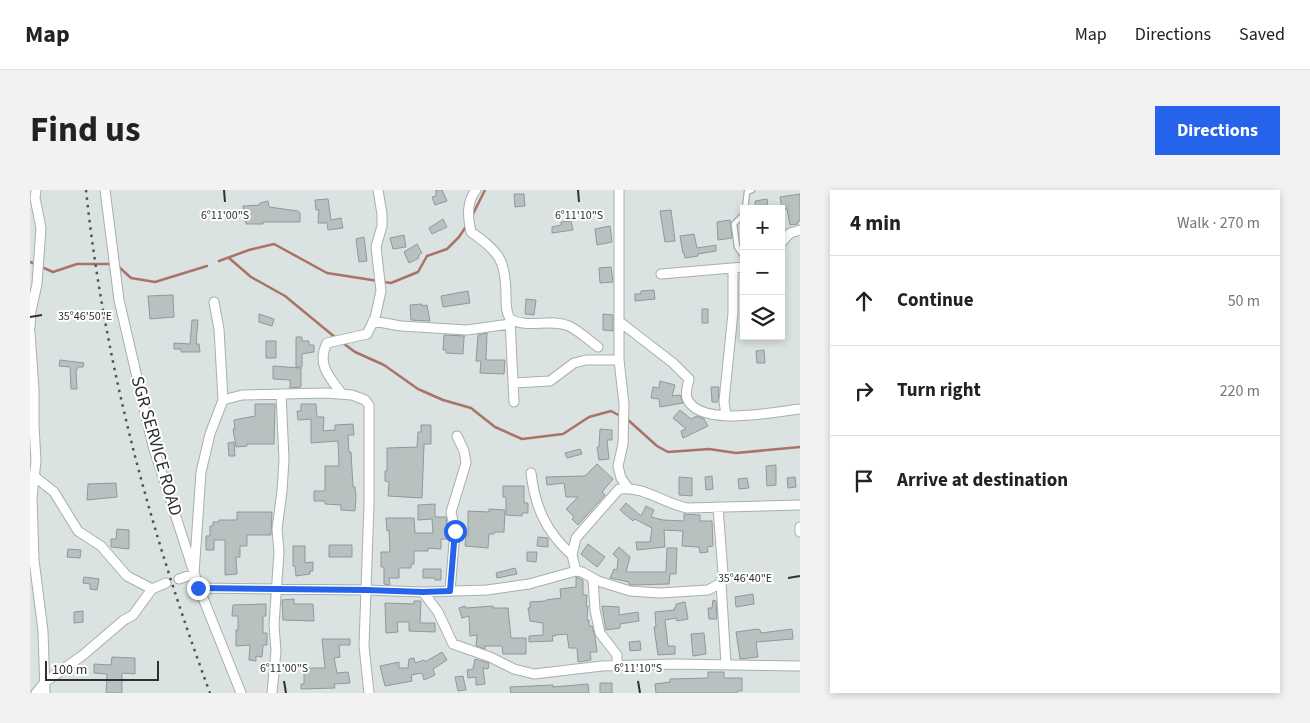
<!DOCTYPE html>
<meta charset="utf-8">
<style>
body{margin:0;font-family:"Source Sans 3",sans-serif;background:#f2f2f2;color:#222}
.controls{position:absolute;right:15px;top:15px;display:grid;overflow:hidden;border-radius:0px;box-shadow:0 2px 8px #0003}
.controls button{width:45px;height:45px;display:grid;place-items:center;padding:0;border:0;border-bottom:1px solid #e0e0e0;background:#fff;color:#222;font:25px sans-serif}
.scale{position:absolute;left:15px;bottom:12px;width:114px;box-sizing:border-box;padding-left:5px;border:2px solid #2e3131;border-top:0;font-size:14px;line-height:18px;white-space:nowrap;color:#2e3131;-webkit-text-stroke:4px #fff;paint-order:stroke}
.stop{position:absolute;width:15px;height:15px;margin:-11px;border:4px solid #2563eb;border-radius:50%;background:#fff}
.stop.end{background:#2563eb;border-color:#fff;box-shadow:0 1px 5px #0008}
.list{margin:0;padding:0;list-style:none}
h2{display:flex;justify-content:space-between;align-items:center;height:65px;margin:0;padding:0 20px;font-size:21px}
h2 small{font-size:16px;font-weight:400;color:#767676}
.list li{display:grid;grid-template-columns:32px 1fr auto;gap:15px;align-items:center;box-sizing:border-box;height:90px;padding:0 20px;border-top:1px solid #e0e0e0}
.list b{display:block;font-size:19px;white-space:nowrap}
.list em{font-size:16px;font-style:normal;color:#767676}
.icon{flex:none;width:28px;height:28px;fill:none;stroke:currentColor;stroke-width:2;stroke-linecap:round;stroke-linejoin:round}
.map{position:relative;flex:none;width:770px;height:503px;overflow:hidden;border-radius:0px}
header{display:flex;align-items:center;gap:30px;box-sizing:border-box;height:70px;padding:0 25px;background:#fff;border-bottom:1px solid #e0e0e0}
header strong{font-size:24px}
nav{display:flex;gap:28px;margin-inline-start:auto;font-size:18px}
.intro{display:flex;align-items:center;justify-content:space-between;box-sizing:border-box;height:120px;padding:0 30px}
h1{margin:0;font-size:35px}
.button{padding:12px 22px;border-radius:0px;background:#2563eb;color:#fff;font-size:18px;font-weight:700}
main{display:flex;gap:30px;padding:0 30px}
aside{flex:1;background:#fff;border-radius:0px;box-shadow:0 2px 8px #0003}
.map>svg:first-child{display:block}
.lines{fill:none;stroke-linecap:round;stroke-linejoin:round}
.stream{stroke:#a97367;stroke-width:2.5}
.building{fill:#b8c0c0;stroke:#919899}
.lane-casing{stroke:#a8afb0;stroke-width:7}
.street-casing{stroke:#a8afb0;stroke-width:11}
.lane{stroke:#fff;stroke-width:4.5}
.street{stroke:#fff;stroke-width:9}
.rail{stroke:#4f5353;stroke-width:2.5;stroke-dasharray:2.5 5;stroke-linecap:butt}
.route{stroke:#2563eb;stroke-width:6}
.ticks{fill:none;stroke:#2e3131;stroke-width:2}
.labels{text-anchor:middle;stroke-width:4;stroke-linejoin:round;paint-order:stroke}
.street-label{font-size:18px;fill:#2e3131;stroke:#fff}
.ticks-label{font-size:12px;text-anchor:middle;fill:#2e3131;stroke:#fff;stroke-width:4;stroke-linejoin:round;paint-order:stroke}
</style>
<header>
<strong>Map</strong>
<nav><a>Map</a><a>Directions</a><a>Saved</a></nav>
</header>
<div class="intro"><h1>Find us</h1><a class="button">Directions</a></div>
<main>
<div class="map">
<svg width="770" height="503" viewBox="0 0 770 503">
<rect width="100%" height="100%" fill="#dae2e2"/>
<g class="lines">
<path class="stream" d="M442 26 455 0
M199 68 221 87 255 106 306 148
M189 71 219 60 244 54 297 83 361 93 388 82 397 66 417 59 429 47 437 35
M0 72 23 82 47 74H82
M89 77 101 88 125 92 177 76
M313 153 325 162 354 175 388 199 413 210 441 218 465 237 492 249 533 244 559 227 581 221 592 227
M597 229 627 256 638 262 679 259 706 263 770 257"/>
</g>
<path class="building" d="M406 0H412L417 11 405 15 402 7 406 6Z
M484 4H494L495 16 485 17Z
M770 4V31L767 32 768 34 760 35 757 19H752L750 7Z
M298 9 301 30 311 28 313 38 298 40 297 33H288L289 20H286L285 10Z
M737 9 738 17 726 19 725 11Z
M238 11 239 17 268 21 270 23V32H233V34H216V31H214L213 16 230 15V13Z
M641 20 645 51 635 52 630 21Z
M413 29 417 37 402 44 399 38Z
M700 30 702 48 688 50 687 32Z
M541 31 543 40 522 43V37L531 35V32Z
M580 36 582 52 567 55 565 39Z
M664 44 667 58 686 55V61L668 64V66L655 68 654 63H653L650 46Z
M374 45 376 57 363 59 360 48Z
M334 47 337 71 329 72 326 49Z
M387 54 392 63 388 66 389 68 379 73 374 62Z
M581 77 583 92 570 93 569 78Z
M624 100 625 109 605 111V104H611V101Z
M438 101 440 113 413 117 411 106Z
M143 105 144 127 120 129 118 106Z
M496 109 506 110 504 125 495 124Z
M392 114V116L397 115 400 131 381 130 380 115Z
M672 119H678V133H672Z
M229 124 244 129 242 136 229 132Z
M573 124 583 125V141L573 140Z
M162 130H168L166 154H169L170 162H151V159H144V153L160 154Z
M457 143 456 170H475L474 184 450 183 451 171H446L448 145Z
M414 145 435 146 434 147 433 164 416 163V160H413Z
M266 147H272V151H279V155H284V162L272 164V177H266Z
M236 151H246V168H236Z
M734 160 735 173H727L726 161Z
M30 170 54 173 53 177H48L46 181 47 199H41L40 177 29 176Z
M243 176 271 178V197L260 198V190L243 189Z
M630 191 645 195 642 206 650 205 653 213 630 217 629 209 621 208 623 197 629 198Z
M681 197H689L688 212H682Z
M225 214H245L244 254H217V256L206 257 203 239H205L204 230 225 226Z
M271 214H286L287 227H294L293 241 305 240V235L323 234 324 245H318L319 262H321L323 297H325L326 306 325 321 311 320V315L295 314V311H284V301H295V276H309L308 251 281 253V229L268 230 267 221H271Z
M650 220 661 229 667 226 674 229 678 236 653 248 651 241 656 239 643 228Z
M391 235H401V254H394L392 308 358 306 359 292 355 291V281H357V258L387 257 388 242H391Z
M570 239 582 240V250H577L579 269 569 270 567 257H569Z
M204 252 205 266H199L198 253Z
M550 259 552 264 537 268 535 263Z
M567 274 583 289 572 302 575 305 548 335 542 329 544 327 536 319 548 307H536L534 293 517 295 516 287 555 286Z
M746 275V295L737 296 736 276Z
M682 286 683 299 676 300 675 287Z
M649 287 662 288V306L649 305Z
M765 287 766 297 758 298 757 288Z
M717 288 719 298 709 299 708 289Z
M86 293 87 307 57 310 58 294Z
M473 296H494V313H498V323H492V326L476 325V307H473Z
M596 313 611 326 616 316 624 320 621 327 633 330 654 331V324L670 325V331H682L683 356 677 357 678 362 670 363 669 357 652 356 653 341 634 340 635 357 607 360 606 352H620L622 338 605 329 603 331 590 320Z
M405 314V327H416L418 349H411V359L398 358V361H384V374H381V378H369V388H359L360 395 354 394V377H351V362H360L359 340 357 341 356 328H384L385 343H403L402 329 388 330V315Z
M459 319 475 320 474 342H465L464 344H459L458 358 435 356 436 345H438V321L459 322Z
M207 322H242L241 345H217V356H210V367H206L207 384 195 385V350H184V360H176V346H180V336H183V332H189V330H207Z
M87 339 99 340V359L81 357V349H86Z
M508 347 518 348V357L507 356Z
M558 354 575 367 567 377 551 364Z
M299 355H322V367H299Z
M263 356H275V373L283 372V381H280V384L266 386 265 376H263Z
M589 357 600 367 596 382H636L637 358H647L646 384H640L639 394 601 395 599 394V392L580 388 584 379 587 380 588 369 583 364Z
M38 359 51 360 50 368 37 367Z
M497 362H507L506 372 497 371Z
M485 378 487 384 467 388 466 383Z
M393 379H411V390H405V388H393Z
M54 387 69 389 67 400 60 399V394L53 393Z
M546 387 553 390V405H557L556 416H558L557 430H559V436H562L565 447 567 462H560L561 470 548 472 547 458H539L537 444 525 445V446H522L523 451 499 452V446L513 445V433L500 431 498 418H500V412L516 411V410L531 408 530 399 546 397Z
M723 404 724 414 706 417 705 407Z
M264 409V414H283L284 431 253 430 252 410Z
M683 410 686 411 687 429H679L678 418H682Z
M384 411H391L390 433H405V442L379 441V432H367L368 442 356 443 355 413 384 414Z
M655 412 658 429 647 431 646 428 635 430 638 456H645V464L628 465 624 437H626L625 422 645 420 644 418 646 417V414Z
M236 414V426H233V443H237V455H233L232 467 226 466V471L219 470 220 455 206 456V440H208V426H202L203 415Z
M435 416 436 418 463 416V418H478L481 448H496V464H473L472 456H455V459L446 456 447 445 440 446 439 426 432 428 429 418Z
M572 416 589 417V425L608 422 609 431 590 434V438L576 440Z
M53 421V432L44 433V422Z
M728 439 730 440 731 443 762 439 763 449 726 452 728 467 710 469 706 442Z
M674 443 676 464 663 466 661 444Z
M292 449H320V455H309L310 467 304 468 307 483 318 482 320 493 304 494 305 498 271 499V494H274V478H295Z
M610 451 611 460 600 461 599 452Z
M412 462 417 470 403 479 405 485 394 490 392 483 381 485 382 491 355 496 350 476 369 472V478H378L379 469 384 468 385 473 394 470 395 472Z
M82 467 105 468V484L92 483V503H76L77 484 64 483V474L81 475Z
M445 469 459 473 458 479 453 478 455 494 446 495V487L438 488 437 480 443 479Z
M678 482H694V488H712V501H707V503H626L625 494 640 492V489L678 488Z
M433 486 436 500 428 501 425 487Z
M570 493H582V503H570Z
M558 494 559 503H481L480 497 523 495V497Z"/>
<g class="lines">
<defs>
<path id="lane" d="M715 19 717 2 722 0
M714 24 704 34 707 57 714 67"/>
<path id="street" d="M75 0 89 110 123 256 169 398 211 503
M446 0C436 12 438 28 441 42 470 62 476 71 476 107 476 115 476 122 480 129 497 139 521 128 539 136 549 141 559 150 568 157
M589 0V170L594 214 593 254 588 276 591 288 598 298
M751 53 760 43 770 40
M631 84 714 77
M480 130 484 212
M343 131 371 136 437 140 480 134
M590 132 643 173 659 189C658 194 655 202 657 208 668 238 745 222 770 219
M0 137 1 121 7 94 11 38 5 8 6 0
M0 142 4 200V235L6 271 2 307 4 370 13 441 15 503
M483 193 520 191 544 173 556 170H589
M312 204C300 188 286 174 297 153L337 144 345 128 351 101 346 57 352 36V24L348 0
M193 210 212 205 295 203 322 205 335 210 339 215V314L334 456 339 503
M696 226 694 211 703 123V78
M501 283C505 317 516 342 542 365
M4 286 24 302 48 341 71 356 97 386 122 399
M770 337V342
M546 381 542 365 546 348 589 299C615 296 632 313 657 318L770 315
M149 389 164 384 171 282 180 244 193 210 189 139 184 112
M563 389 565 420 570 443 587 465V477
M691 393 696 474
M169 398 336 400 393 402 457 400 499 394 546 381 552 382 568 391 600 401 630 403 678 400 691 393 693 383 688 317
M420 401 425 341 421 322 436 273 434 261 427 246
M393 402 408 422 423 454 460 467 484 479 504 484 572 476 644 474 770 476
M6 503 15 492 53 465 94 430 103 425 122 399 136 393
M242 503 246 461 244 435 249 362 247 339 252 301 254 269 251 204"/>
</defs>
<use href="#lane" class="lane-casing"/>
<use href="#street" class="street-casing"/>
<use href="#lane" class="lane"/>
<use href="#street" class="street"/>
<path class="rail" d="M56 0C74 172 120 341 180 503"/>
</g>
<g class="lines">
<path class="route" d="M168 398 336 400 393 402 420 401 425 341"/>
</g>
<path class="ticks" d="M194 0 195 12M548 0 549 12M0 127 12 125M758 388 770 386M254 491 256 503M608 491 610 503"/>
<g class="labels">
<g class="street-label">
<text transform="translate(127 256) rotate(74)" y="6">SGR SERVICE ROAD</text>
</g>
</g>
<g class="ticks-label">
<text x="195" y="29">6°11'00"S</text>
<text x="549" y="29">6°11'10"S</text>
<text x="55" y="130">35°46'50"E</text>
<text x="715" y="392">35°46'40"E</text>
<text x="254" y="482">6°11'00"S</text>
<text x="608" y="482">6°11'10"S</text>
</g>
</svg>
<div class="controls">
<button>+</button>
<button>−</button>
<button><svg class="icon" aria-label="layers" viewBox="0 0 24 24"><path d="M12 4l9 5-9 5-9-5zM3 14l9 5 9-5"/></svg></button>
</div>
<div class="scale">100 m</div>
<div class="stop" style="left:425px;top:341px"></div>
<div class="stop end" style="left:168px;top:398px"></div>
</div>
<aside>
<h2>4 min<small>Walk · 270 m</small></h2>
<ul class="list">
<li><svg class="icon" aria-label="ahead" viewBox="0 0 24 24"><path d="M12 20V5M6 11l6-6 6 6"/></svg><div><b>Continue</b></div><em>50 m</em></li>
<li><svg class="icon" aria-label="right" viewBox="0 0 24 24"><path d="M7 20v-9h11M14 6l5 5-5 5"/></svg><div><b>Turn right</b></div><em>220 m</em></li>
<li><svg class="icon" aria-label="arrive" viewBox="0 0 24 24"><path d="M6 21V4h12l-3 4 3 4H6"/></svg><div><b>Arrive at destination</b></div></li>
</ul>
</aside>
</main>
